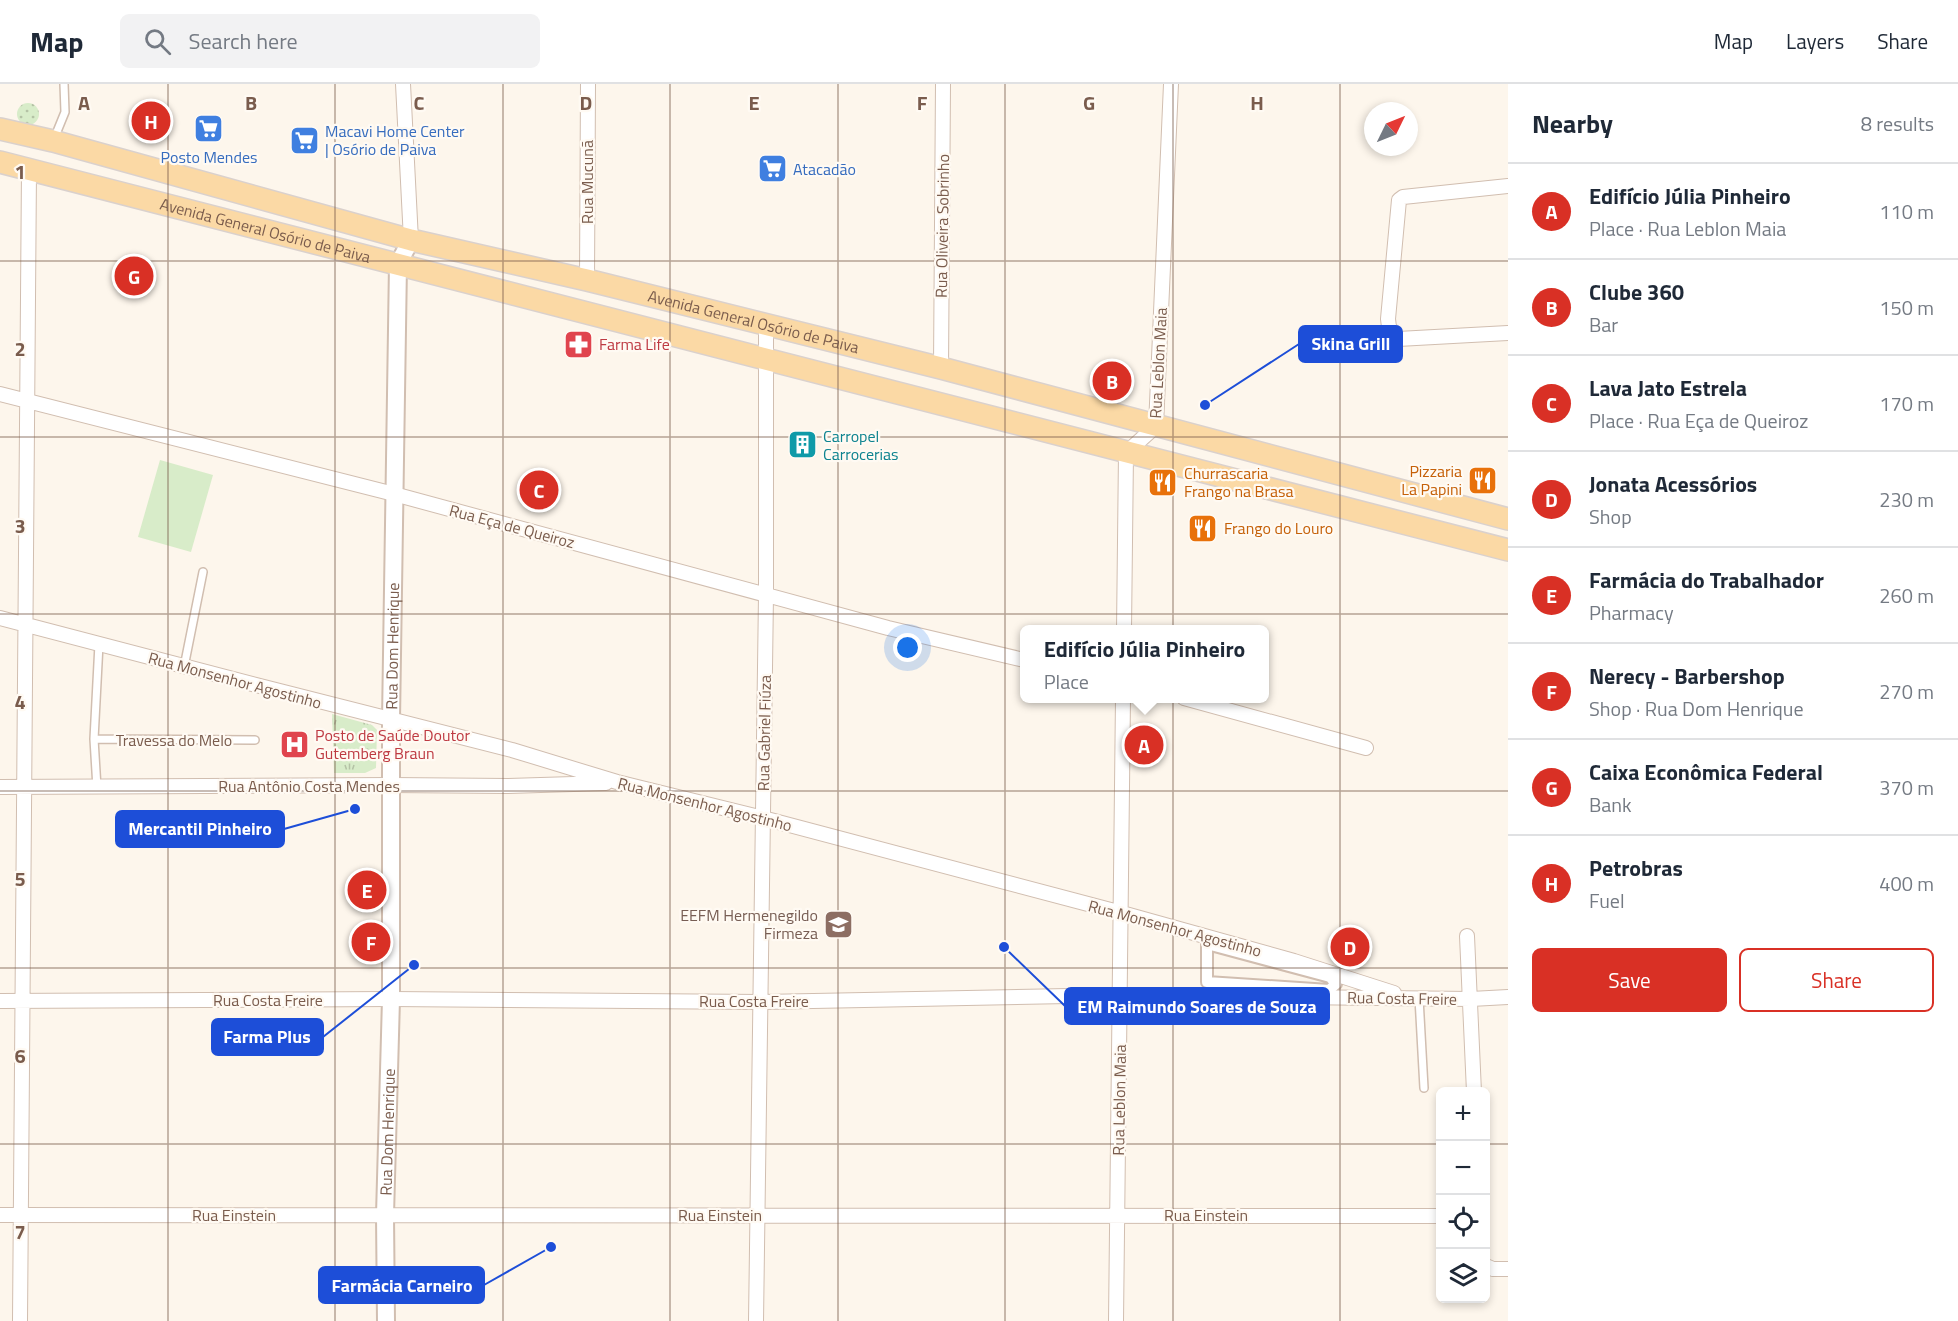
<!DOCTYPE html>
<meta charset="utf-8">
<style>
body{margin:0;font-family:"Titillium Web",sans-serif;background:#f2f2f3;color:#1f2937}
.controls{position:absolute;right:18px;bottom:18px;display:grid;overflow:hidden;border-radius:9px;box-shadow:0 3px 9px #0003}
.controls button{width:54px;height:54px;display:grid;place-items:center;padding:0;border:0;border-bottom:2px solid #e0e1e3;background:#fff;color:#1f2937;font:30px sans-serif}
.compass{position:absolute;left:1364px;top:18px;width:54px;height:54px;border-radius:50%;background:#fff;box-shadow:0 3px 9px #0003;rotate:47deg}
.you{position:absolute;left:908px;top:564px;width:21px;height:21px;margin:-15px;border:4px solid #fff;border-radius:50%;background:#1a73e8;box-shadow:0 0 0 9px #1a73e833}
.badge{display:grid;place-items:center;width:39px;height:39px;border-radius:50%;background:#d93025;color:#fff;font-size:20px;font-weight:700}
.pin{position:absolute;translate:-50% -50%;border:3px solid #fff;box-shadow:0 2px 6px #0006}
.popup{position:absolute;left:1020px;top:541px;width:249px;height:78px;box-sizing:border-box;display:grid;place-content:center;border-radius:9px;background:#fff;filter:drop-shadow(0 2px 4px #0005);font-size:20px;white-space:nowrap;color:#747a83}
.popup b{font-size:22px;color:#1f2937}
.popup::after{content:'';position:absolute;left:50%;top:100%;margin-left:-12px;border:12px solid transparent;border-top-color:#fff}
.list{margin:0;padding:0;list-style:none}
h2{display:flex;justify-content:space-between;align-items:center;height:78px;margin:0;padding:0 24px;font-size:26px}
h2 small{font-size:20px;font-weight:400;color:#747a83}
.list li{display:grid;grid-template-columns:39px 1fr auto;gap:18px;align-items:center;box-sizing:border-box;height:96px;padding:0 24px;border-top:2px solid #e0e1e3}
.list b{display:block;font-size:22px;white-space:nowrap}
.list p{margin:0;font-size:20px;white-space:nowrap;color:#747a83}
.list em{font-size:20px;font-style:normal;color:#747a83}
.actions{display:flex;gap:12px;padding:18px 24px}
.actions a{flex:1;padding:14px 0;border:2px solid #d93025;border-radius:9px;text-align:center;font-size:21px;color:#d93025}
.actions .main{background:#d93025;color:#fff}
.icon{flex:none;width:33px;height:33px;fill:none;stroke:currentColor;stroke-width:2;stroke-linecap:round;stroke-linejoin:round}
.map{position:relative;flex:none;width:1508px;height:1237px;overflow:hidden}
header{display:flex;align-items:center;gap:36px;box-sizing:border-box;height:84px;padding:0 30px;background:#fff;border-bottom:2px solid #e0e1e3}
header strong{font-size:28px}
nav{display:flex;gap:33px;margin-inline-start:auto;font-size:21px}
.search{width:420px;height:54px;background:#f2f2f3;display:flex;align-items:center;gap:15px;box-sizing:border-box;padding:0 21px;border-radius:9px;color:#747a83;font-size:22px}
main{display:flex}
aside{flex:1;background:#fff}
.map>svg:first-child{display:block}
.grass{fill:#d8ecc9}
.park{fill:url(#park-tufts)}
.garden{fill:url(#garden-dots)}
.lines{fill:none;stroke-linecap:round;stroke-linejoin:round}
.service-casing{stroke:#d1beb0;stroke-width:10}
.pedestrian-casing{stroke:#d1beb0;stroke-width:14}
.minor-casing{stroke:#d1beb0;stroke-width:16}
.tertiary-casing{stroke:#d1beb0;stroke-width:20}
.primary-casing{stroke:#dad1cd;stroke-width:24}
.service{stroke:#fff;stroke-width:7}
.pedestrian{stroke:#fff;stroke-width:10}
.minor{stroke:#fff;stroke-width:14}
.tertiary{stroke:#fff;stroke-width:16}
.primary{stroke:#fbd9a5;stroke-width:21}
.grid{fill:none;stroke:#7a5c4d;stroke-width:1.5;stroke-opacity:0.55}
.labels{text-anchor:middle;stroke-width:4.5;stroke-linejoin:round;paint-order:stroke}
.shop-label{font-size:16px;fill:#366cbe;stroke:#fffaf3;text-anchor:start}
.street-label{font-size:16px;fill:#7a5c4d;stroke:#fffaf3}
.health-label{font-size:16px;fill:#be3a42;stroke:#fffaf3;text-anchor:start}
.culture-label{font-size:16px;fill:#0d838f;stroke:#fffaf3;text-anchor:start}
.food-label{font-size:16px;fill:#c56008;stroke:#fffaf3;text-anchor:start}
.education-label{font-size:16px;fill:#785e54;stroke:#fffaf3;text-anchor:end}
.grid-label{font-size:20px;text-anchor:middle;font-weight:bold;fill:#7a5c4d;stroke:#fffaf3;stroke-width:4.5;stroke-linejoin:round;paint-order:stroke}
.leader{fill:none;stroke:#1d4ed8;stroke-width:2}
.callout-dot{fill:#1d4ed8;stroke:#fffaf3;stroke-width:2}
.callout{fill:#1d4ed8;stroke:#1d4ed8;stroke-width:2}
.callout-label{font-size:18px;text-anchor:middle;font-weight:bold;fill:#fff}
</style>
<header>
<strong>Map</strong>
<div class="search"><svg class="icon" aria-label="search" viewBox="0 0 24 24"><circle cx="10" cy="10" r="6"/><path d="M15 15l6 6"/></svg>Search here</div>
<nav><a>Map</a><a>Layers</a><a>Share</a></nav>
</header>
<main>
<div class="map">
<svg width="1508" height="1237" viewBox="0 0 1508 1237">
<defs>
<pattern id="park-tufts" width="24" height="20" patternUnits="userSpaceOnUse" patternTransform="scale(1.5)"><rect width="24" height="20" fill="#d8ecc9"/><path d="M3 7l-1-3M5 7V3M7 7l1-3M15 17l-1-3M17 17v-4M19 17l1-3" fill="none" stroke="#b4c2a5"/></pattern>
<pattern id="garden-dots" width="8" height="8" patternUnits="userSpaceOnUse" patternTransform="scale(1.5)"><rect width="8" height="8" fill="#d8ecc9"/><path d="M2 2h.1M6 6h.1" fill="none" stroke="#b4c2a5" stroke-width="1.8" stroke-linecap="round"/></pattern>
</defs>
<rect width="100%" height="100%" fill="#fdf6ec"/>
<path class="grass" d="M160 376 213 391 191 468 138 453Z"/>
<path class="park" d="M332 630 372 641 377 646 376 684 365 689H334Z"/>
<path class="garden" d="M17 30a11 11 0 1 1 22 0a11 11 0 1 1-22 0Z"/>
<g class="lines">
<defs>
<path id="service" d="M54 55 65 28 64 0
M184 583 203 488
M94 655 255 656
M97 704 94 655 99 560
M1419 914 1424 1004"/>
<path id="pedestrian" d="M1207 860 1330 893 1336 900 1329 906 1207 898Z"/>
<path id="minor" d="M403 0 411 156
M1508 102 1403 113 1399 116 1388 235 1389 243 1398 255 1508 249
M587 196 588 0
M941 284 943 0
M0 310 394 410 888 544 1024 576
M0 534 256 601 512 666 617 698 763 734 1122 829 1294 877 1394 909
M1124 546 1126 369 1156 342 1171 0
M1184 614 1366 664
M0 703 391 701 508 702 606 699
M1467 852 1474 1008
M0 917 391 915 761 918 1121 911 1471 915 1508 913
M0 1131 1440 1132
M1486 1182 1493 1185H1508
M20 1237 29 86
M756 1237 766 511V241
M1116 1237 1123 614"/>
<g id="tertiary">
<path id="s1" d="M386 1237 385 1131 391 915V636L398 180 411 156"/>
</g>
<g id="primary">
<path id="s2" d="M0 45 53 57 411 156 587 196 941 284 1508 435"/>
<path id="s3" d="M0 78 1508 466"/>
</g>
</defs>
<use href="#service" class="service-casing"/>
<use href="#pedestrian" class="pedestrian-casing"/>
<use href="#minor" class="minor-casing"/>
<use href="#tertiary" class="tertiary-casing"/>
<use href="#primary" class="primary-casing"/>
<use href="#service" class="service"/>
<use href="#pedestrian" class="pedestrian"/>
<use href="#minor" class="minor"/>
<use href="#tertiary" class="tertiary"/>
<use href="#primary" class="primary"/>
</g>
<path class="grid" d="M168 0V1237M335 0V1237M503 0V1237M670 0V1237M838 0V1237M1005 0V1237M1173 0V1237M1340 0V1237M0 177H1508M0 353H1508M0 530H1508M0 707H1508M0 884H1508M0 1060H1440M1486 1060H1508"/>
<defs>
<symbol id="supermarket-square" viewBox="-11 -11 22 22"><rect x="-9" y="-9" width="18" height="18" rx="4" fill="#3f7fe0" stroke="#fffaf3"/><path d="M-6-5.5h2.5l.6 2H6L4.5 2H-2.5L-4.4-4H-6ZM-1.5 3.2a1.3 1.3 0 1 0 .1 0ZM3 3.2a1.3 1.3 0 1 0 .1 0Z" fill="#fff"/></symbol>
<symbol id="pharmacy-square" viewBox="-11 -11 22 22"><rect x="-9" y="-9" width="18" height="18" rx="4" fill="#e0444e" stroke="#fffaf3"/><path d="M-2-6h4v4h4v4h-4v4h-4v-4h-4v-4h4Z" fill="#fff"/></symbol>
<symbol id="building-square" viewBox="-11 -11 22 22"><rect x="-9" y="-9" width="18" height="18" rx="4" fill="#0f9aa8" stroke="#fffaf3"/><path d="M-4-6H4V6H1V3H-1V6H-4ZM-2.5-4.3h1.7v1.8h-1.7ZM.8-4.3h1.7v1.8H.8ZM-2.5-1h1.7V.8h-1.7ZM.8-1h1.7V.8H.8Z" fill="#fff"/></symbol>
<symbol id="restaurant-square" viewBox="-11 -11 22 22"><rect x="-9" y="-9" width="18" height="18" rx="4" fill="#e8710a" stroke="#fffaf3"/><path d="M-5-6h1v4h1v-4h1v4h1v-4h1v5L-1.5 .5V6h-2V.5L-5-1ZM5-6V6H3V1.5H1.5Q1.5-4 5-6Z" fill="#fff"/></symbol>
<symbol id="hospital-square" viewBox="-11 -11 22 22"><rect x="-9" y="-9" width="18" height="18" rx="4" fill="#e0444e" stroke="#fffaf3"/><path d="M-5-5h3v3.5h4V-5h3V5h-3V1.5h-4V5h-3Z" fill="#fff"/></symbol>
<symbol id="school-square" viewBox="-11 -11 22 22"><rect x="-9" y="-9" width="18" height="18" rx="4" fill="#8d6e63" stroke="#fffaf3"/><path d="M0-5L7-2L0 1L-7-2ZM-4 1L0 2.5L4 1V4Q0 6-4 4Z" fill="#fff"/></symbol>
</defs>
<g fill-rule="evenodd">
<use href="#supermarket-square" x="192" y="28" width="33" height="33"/>
<use href="#supermarket-square" x="288" y="40" width="33" height="33"/>
<use href="#supermarket-square" x="756" y="68" width="33" height="33"/>
<use href="#pharmacy-square" x="562" y="244" width="33" height="33"/>
<use href="#building-square" x="786" y="344" width="33" height="33"/>
<use href="#restaurant-square" x="1466" y="380" width="33" height="33"/>
<use href="#restaurant-square" x="1146" y="382" width="33" height="33"/>
<use href="#restaurant-square" x="1186" y="428" width="33" height="33"/>
<use href="#hospital-square" x="278" y="644" width="33" height="33"/>
<use href="#school-square" x="822" y="824" width="33" height="33"/>
</g>
<g class="labels">
<g class="shop-label">
<text x="325" y="53">Macavi Home Center<tspan x="325" dy="18">| Osório de Paiva</tspan></text>
<text x="209" y="79" text-anchor="middle">Posto Mendes</text>
<text x="793" y="91">Atacadão</text>
</g>
<g class="street-label">
<text transform="translate(587 98) rotate(-90)" y="6">Rua Mucunã</text>
<text transform="translate(942 142) rotate(-89)" y="6">Rua Oliveira Sobrinho</text>
<text dy="6" stroke="none"><textPath href="#s3" startOffset="274">Avenida General Osório de Paiva</textPath></text>
<text dy="6" stroke="none"><textPath href="#s2" startOffset="778">Avenida General Osório de Paiva</textPath></text>
<text transform="translate(1158 279) rotate(-87)" y="6">Rua Leblon Maia</text>
<text transform="translate(512 442) rotate(15)" y="6">Rua Eça de Queiroz</text>
<text dy="6" stroke="none"><textPath href="#s1" startOffset="675">Rua Dom Henrique</textPath></text>
<text transform="translate(235 596) rotate(15)" y="6">Rua Monsenhor Agostinho</text>
<text transform="translate(764 649) rotate(-89)" y="6">Rua Gabriel Fiúza</text>
<text x="174" y="662">Travessa do Melo</text>
<text x="309" y="708">Rua Antônio Costa Mendes</text>
<text transform="translate(705 720) rotate(14)" y="6">Rua Monsenhor Agostinho</text>
<text transform="translate(1175 844) rotate(15)" y="6">Rua Monsenhor Agostinho</text>
<text transform="translate(1402 914) rotate(1)" y="6">Rua Costa Freire</text>
<text x="268" y="922">Rua Costa Freire</text>
<text x="754" y="923">Rua Costa Freire</text>
<text transform="translate(1119 1016) rotate(-89)" y="6">Rua Leblon Maia</text>
<text dy="6" stroke="none"><textPath href="#s1" startOffset="189">Rua Dom Henrique</textPath></text>
<text x="234" y="1137">Rua Einstein</text>
<text x="720" y="1137">Rua Einstein</text>
<text x="1206" y="1137">Rua Einstein</text>
</g>
<g class="health-label">
<text x="599" y="266">Farma Life</text>
<text x="315" y="657">Posto de Saúde Doutor<tspan x="315" dy="18">Gutemberg Braun</tspan></text>
</g>
<g class="culture-label">
<text x="823" y="358">Carropel<tspan x="823" dy="18">Carrocerias</tspan></text>
</g>
<g class="food-label">
<text x="1462" y="393" text-anchor="end">Pizzaria<tspan x="1462" dy="18">La Papini</tspan></text>
<text x="1184" y="395">Churrascaria<tspan x="1184" dy="18">Frango na Brasa</tspan></text>
<text x="1224" y="450">Frango do Louro</text>
</g>
<g class="education-label">
<text x="818" y="837">EEFM Hermenegildo<tspan x="818" dy="18">Firmeza</tspan></text>
</g>
</g>
<g class="grid-label">
<text x="84" y="26">A</text>
<text x="251" y="26">B</text>
<text x="419" y="26">C</text>
<text x="586" y="26">D</text>
<text x="754" y="26">E</text>
<text x="922" y="26">F</text>
<text x="1089" y="26">G</text>
<text x="1257" y="26">H</text>
<text x="20" y="95">1</text>
<text x="20" y="272">2</text>
<text x="20" y="449">3</text>
<text x="20" y="625">4</text>
<text x="20" y="802">5</text>
<text x="20" y="979">6</text>
<text x="20" y="1155">7</text>
</g>
<path class="leader" d="M1205 321L1299 260M355 725L284 745M1004 863L1065 922M414 881L323 953M551 1163L484 1201"/>
<g class="callout-dot">
<circle cx="1205" cy="321" r="6"/>
<circle cx="355" cy="725" r="6"/>
<circle cx="1004" cy="863" r="6"/>
<circle cx="414" cy="881" r="6"/>
<circle cx="551" cy="1163" r="6"/>
</g>
<g class="callout">
<rect x="1299" y="242" width="103" height="36" rx="6"/>
<rect x="116" y="727" width="168" height="36" rx="6"/>
<rect x="1065" y="904" width="264" height="36" rx="6"/>
<rect x="212" y="935" width="111" height="36" rx="6"/>
<rect x="319" y="1183" width="165" height="36" rx="6"/>
</g>
<g class="callout-label">
<text x="1351" y="266">Skina Grill</text>
<text x="200" y="751">Mercantil Pinheiro</text>
<text x="1197" y="929">EM Raimundo Soares de Souza</text>
<text x="267" y="959">Farma Plus</text>
<text x="402" y="1208">Farmácia Carneiro</text>
</g>
</svg>
<div class="controls">
<button>+</button>
<button>−</button>
<button><svg class="icon" aria-label="locate" viewBox="0 0 24 24"><circle cx="12" cy="12" r="6"/><path d="M12 2v4M12 18v4M2 12h4M18 12h4"/></svg></button>
<button><svg class="icon" aria-label="layers" viewBox="0 0 24 24"><path d="M12 4l9 5-9 5-9-5zM3 14l9 5 9-5"/></svg></button>
</div>
<svg class="compass" viewBox="-18 -18 36 36"><path d="M0-13l5 13h-10z" fill="#e53935"/><path d="M0 13l5-13h-10z" fill="#747a83"/></svg>
<div class="you"></div>
<div class="pin badge" style="left:1144px;top:661px">A</div>
<div class="popup"><b>Edifício Júlia Pinheiro</b>Place</div>
<div class="pin badge" style="left:1112px;top:297px">B</div>
<div class="pin badge" style="left:539px;top:406px">C</div>
<div class="pin badge" style="left:1350px;top:863px">D</div>
<div class="pin badge" style="left:367px;top:806px">E</div>
<div class="pin badge" style="left:371px;top:858px">F</div>
<div class="pin badge" style="left:134px;top:192px">G</div>
<div class="pin badge" style="left:151px;top:37px">H</div>
</div>
<aside>
<h2>Nearby<small>8 results</small></h2>
<ul class="list">
<li><span class="badge">A</span><div><b>Edifício Júlia Pinheiro</b><p>Place · Rua Leblon Maia</p></div><em>110 m</em></li>
<li><span class="badge">B</span><div><b>Clube 360</b><p>Bar</p></div><em>150 m</em></li>
<li><span class="badge">C</span><div><b>Lava Jato Estrela</b><p>Place · Rua Eça de Queiroz</p></div><em>170 m</em></li>
<li><span class="badge">D</span><div><b>Jonata Acessórios</b><p>Shop</p></div><em>230 m</em></li>
<li><span class="badge">E</span><div><b>Farmácia do Trabalhador</b><p>Pharmacy</p></div><em>260 m</em></li>
<li><span class="badge">F</span><div><b>Nerecy - Barbershop</b><p>Shop · Rua Dom Henrique</p></div><em>270 m</em></li>
<li><span class="badge">G</span><div><b>Caixa Econômica Federal</b><p>Bank</p></div><em>370 m</em></li>
<li><span class="badge">H</span><div><b>Petrobras</b><p>Fuel</p></div><em>400 m</em></li>
</ul>
<div class="actions"><a class="main">Save</a><a>Share</a></div>
</aside>
</main>
